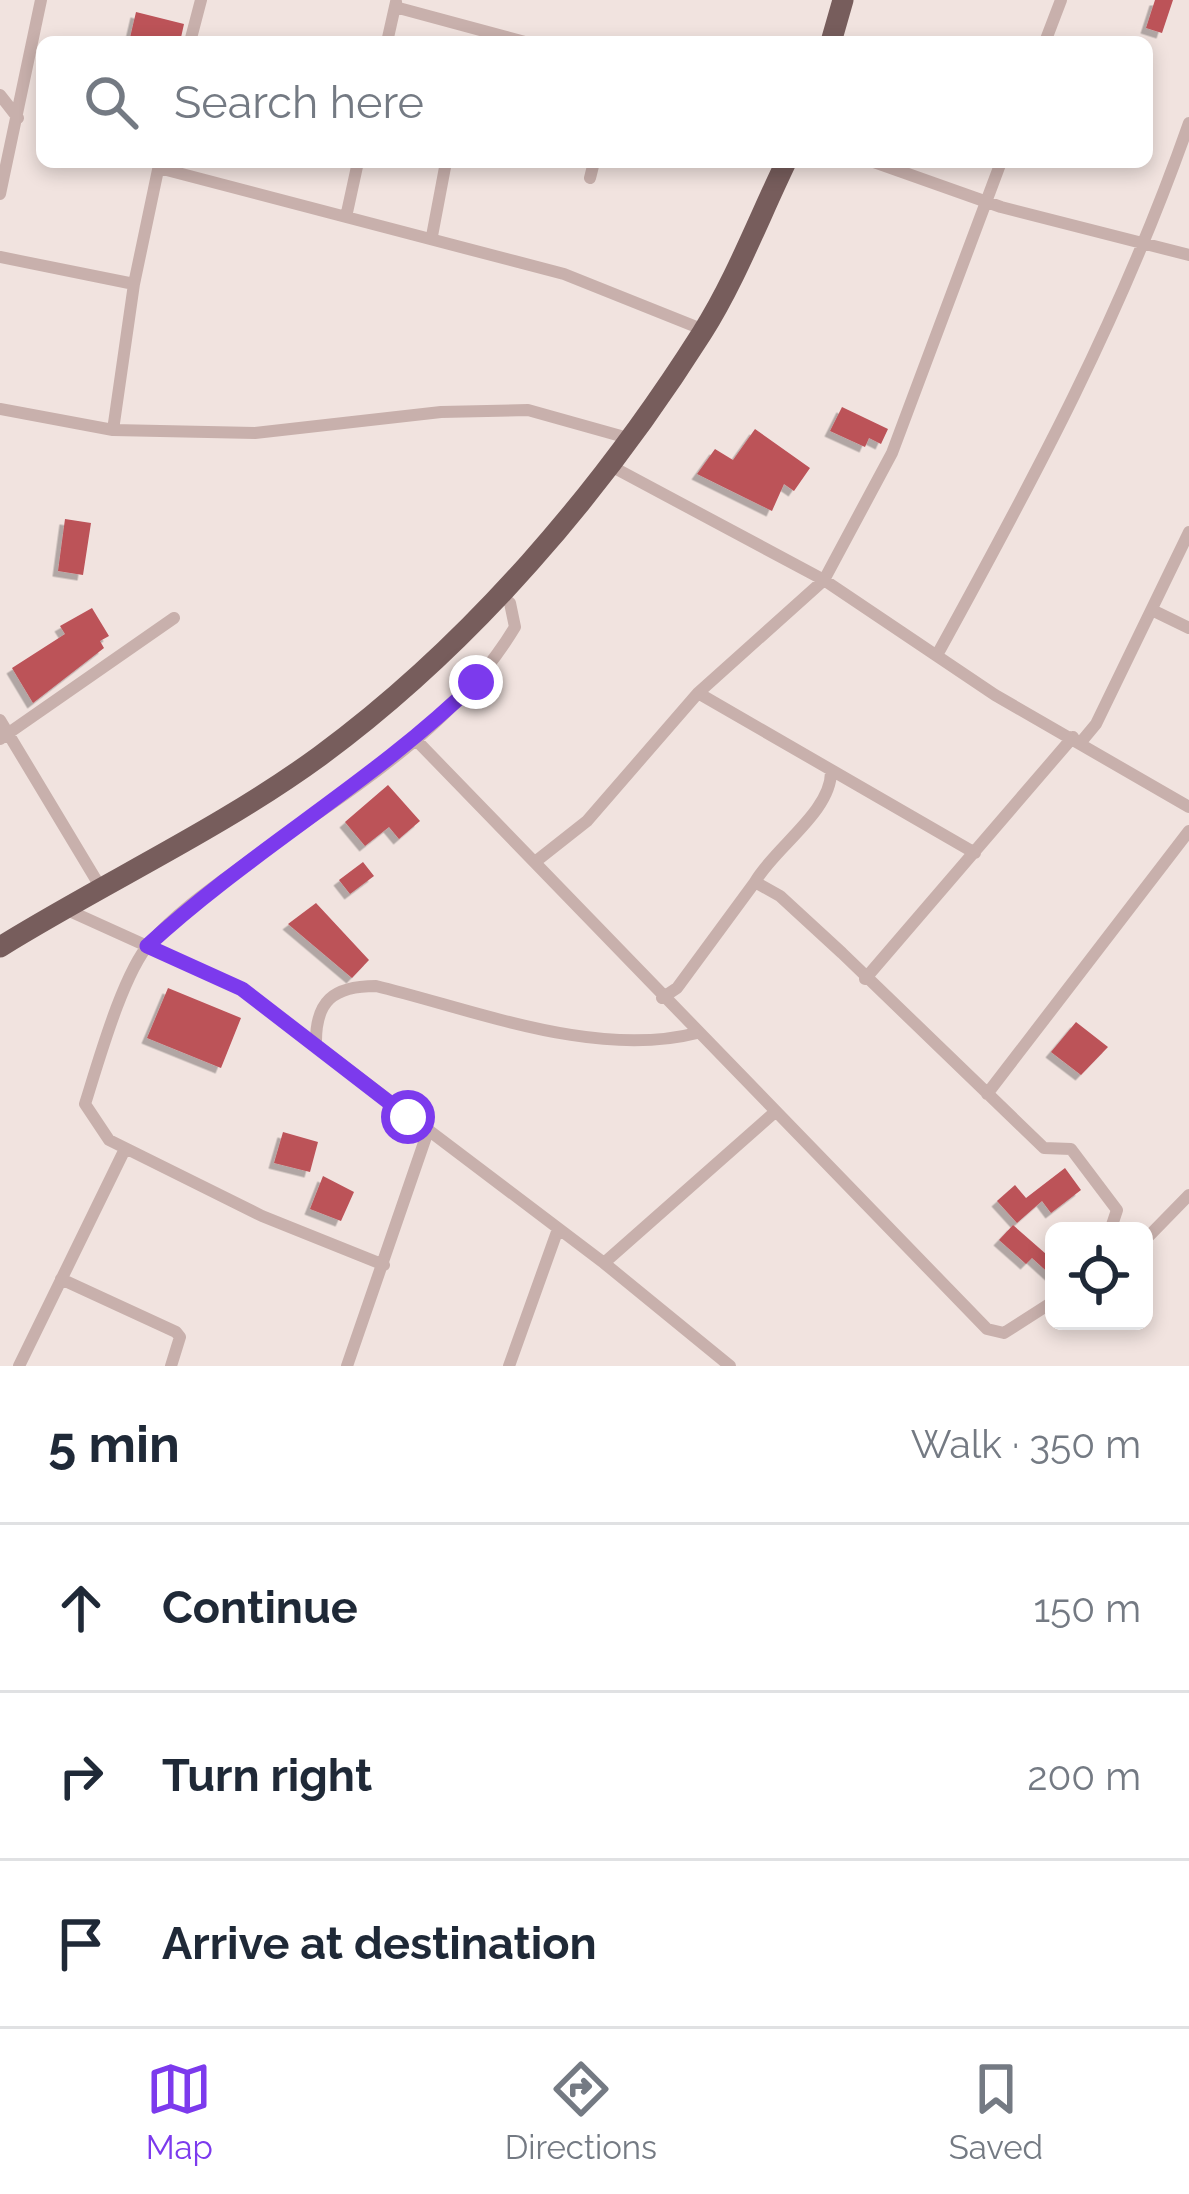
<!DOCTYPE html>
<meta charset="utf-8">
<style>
body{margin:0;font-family:Raleway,sans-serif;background:#f6f6f7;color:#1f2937}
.controls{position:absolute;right:36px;bottom:36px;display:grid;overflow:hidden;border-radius:18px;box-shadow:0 6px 18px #0003}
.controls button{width:108px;height:108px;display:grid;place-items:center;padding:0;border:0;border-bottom:3px solid #e0e1e3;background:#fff;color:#1f2937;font:60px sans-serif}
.stop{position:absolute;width:36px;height:36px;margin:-27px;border:9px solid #7c3aed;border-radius:50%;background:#fff}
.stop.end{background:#7c3aed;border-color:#fff;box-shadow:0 3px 12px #0008}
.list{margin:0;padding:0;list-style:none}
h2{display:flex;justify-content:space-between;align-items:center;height:156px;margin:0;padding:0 48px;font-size:51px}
h2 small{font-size:39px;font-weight:400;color:#747a83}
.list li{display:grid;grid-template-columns:78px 1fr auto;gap:36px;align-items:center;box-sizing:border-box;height:168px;padding:0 48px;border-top:3px solid #e0e1e3}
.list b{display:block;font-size:45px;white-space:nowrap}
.list em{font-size:39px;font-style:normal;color:#747a83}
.icon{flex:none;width:66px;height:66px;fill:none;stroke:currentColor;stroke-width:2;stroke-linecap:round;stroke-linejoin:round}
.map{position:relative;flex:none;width:1189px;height:1366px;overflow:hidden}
.search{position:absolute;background:#fff;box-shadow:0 6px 18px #0003;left:36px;right:36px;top:36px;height:132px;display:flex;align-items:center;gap:30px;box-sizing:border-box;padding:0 42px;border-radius:18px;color:#747a83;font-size:45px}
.sheet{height:660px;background:#fff}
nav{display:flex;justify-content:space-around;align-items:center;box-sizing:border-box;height:168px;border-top:3px solid #e0e1e3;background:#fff;font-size:33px;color:#747a83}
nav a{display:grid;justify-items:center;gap:6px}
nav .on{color:#7c3aed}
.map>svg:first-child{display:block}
.building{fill:#bc5259;filter:url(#shadow)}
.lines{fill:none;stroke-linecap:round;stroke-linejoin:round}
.street{stroke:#c8b0ac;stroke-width:12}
.primary{stroke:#775d5c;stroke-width:21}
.route{stroke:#7c3aed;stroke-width:15}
</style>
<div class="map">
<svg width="1189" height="1366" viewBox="0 0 1189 1366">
<defs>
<filter id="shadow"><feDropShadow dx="-5.5" dy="5.5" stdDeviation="0" flood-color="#0004"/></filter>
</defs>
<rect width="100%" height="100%" fill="#f1e3df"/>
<path class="building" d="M1155 0H1173L1162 33 1146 28Z
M136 12 184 24 180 42H129Z
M842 407 888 429 881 444 869 438 865 447 830 431Z
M755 429 810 468 794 491 784 484 772 511 697 474 715 449 733 460Z
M65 519 91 523 83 575 58 571Z
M92 608 109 636 100 641 104 648 33 703 12 668 65 634 60 626Z
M388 785 420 821 399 839 389 827 365 846 345 822Z
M363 862 374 876 350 894 339 880Z
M316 903 369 960 352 978 288 924Z
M168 988 241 1018 221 1068 147 1038Z
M1076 1022 1108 1047 1081 1075 1051 1052Z
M283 1132 318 1142 310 1172 274 1163Z
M1065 1168 1081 1190 1051 1213 1042 1201 1017 1223 997 1201 1015 1185 1026 1198Z
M323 1176 354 1192 341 1221 310 1209Z
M1013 1225 1054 1261V1278L1032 1258 1026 1264 999 1240Z"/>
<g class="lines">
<path class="street" d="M395 7 525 42
M190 42 201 0
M387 42 396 2
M1045 42 1061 0
M0 95 18 118
M874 162 1001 207 1189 255
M159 168 564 274 704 330
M590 178 594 162
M0 194 41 0
M346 217 358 162
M432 236 446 162
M0 257 134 284
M0 409 113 430 255 433 441 412 528 410 628 438
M113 430 134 284 159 165
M609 465 824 580 995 695 1189 807
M1152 610 1189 628
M937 655C1036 475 1121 317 1189 123
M698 693 975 853
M0 720 101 888
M0 739 174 618
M417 741 987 1329 1004 1333 1054 1301
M1081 742 1096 724 1189 532
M535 862 587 821 698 693 824 580 892 453 1001 162
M755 882C774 848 831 812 831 772
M63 908 242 989 604 1263 730 1366
M865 979 1073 737
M662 998 677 988 755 882 780 896 842 953 1044 1148 1071 1149 1117 1210 1110 1231
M316 1045C315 1001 333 986 376 986 475 1010 596 1059 697 1033
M987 1094 1189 831
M1144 1241 1189 1195
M604 1263 775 1112
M384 1265 262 1216 109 1140 85 1104C98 1063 123 973 150 943 178 911 215 886 249 861 345 793 453 730 515 627L510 603 498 594
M61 1279 176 1332 180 1337 171 1366
M19 1366 125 1149
M347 1366 428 1131
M509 1366 558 1229"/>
<path class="primary" d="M831 42 843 0
M0 947C105 882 220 829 320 756 471 645 602 491 702 333 735 281 759 218 786 162"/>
</g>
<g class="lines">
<path class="route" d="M408 1117 242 989 147 946C251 850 375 781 476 682"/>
</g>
</svg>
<div class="controls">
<button><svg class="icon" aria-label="locate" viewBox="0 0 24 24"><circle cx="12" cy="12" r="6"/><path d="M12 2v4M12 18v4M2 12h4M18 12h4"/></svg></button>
</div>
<div class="stop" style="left:408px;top:1117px"></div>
<div class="stop end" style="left:476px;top:682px"></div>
<div class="search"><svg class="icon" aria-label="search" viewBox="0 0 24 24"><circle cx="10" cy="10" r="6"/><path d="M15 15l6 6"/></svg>Search here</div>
</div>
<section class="sheet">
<h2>5 min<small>Walk · 350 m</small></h2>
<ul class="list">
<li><svg class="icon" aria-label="ahead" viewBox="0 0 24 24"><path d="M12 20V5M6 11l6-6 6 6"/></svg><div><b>Continue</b></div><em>150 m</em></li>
<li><svg class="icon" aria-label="right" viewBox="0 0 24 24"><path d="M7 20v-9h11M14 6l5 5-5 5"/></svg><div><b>Turn right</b></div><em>200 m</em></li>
<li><svg class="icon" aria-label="arrive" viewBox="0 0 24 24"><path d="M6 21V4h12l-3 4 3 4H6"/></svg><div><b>Arrive at destination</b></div></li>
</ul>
</section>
<nav>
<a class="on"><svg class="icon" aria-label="map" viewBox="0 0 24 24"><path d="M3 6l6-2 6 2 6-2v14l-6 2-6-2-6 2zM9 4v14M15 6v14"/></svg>Map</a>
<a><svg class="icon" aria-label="directions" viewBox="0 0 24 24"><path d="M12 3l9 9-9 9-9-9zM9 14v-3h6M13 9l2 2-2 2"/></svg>Directions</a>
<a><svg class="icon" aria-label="saved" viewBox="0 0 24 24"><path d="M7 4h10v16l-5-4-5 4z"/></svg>Saved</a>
</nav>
